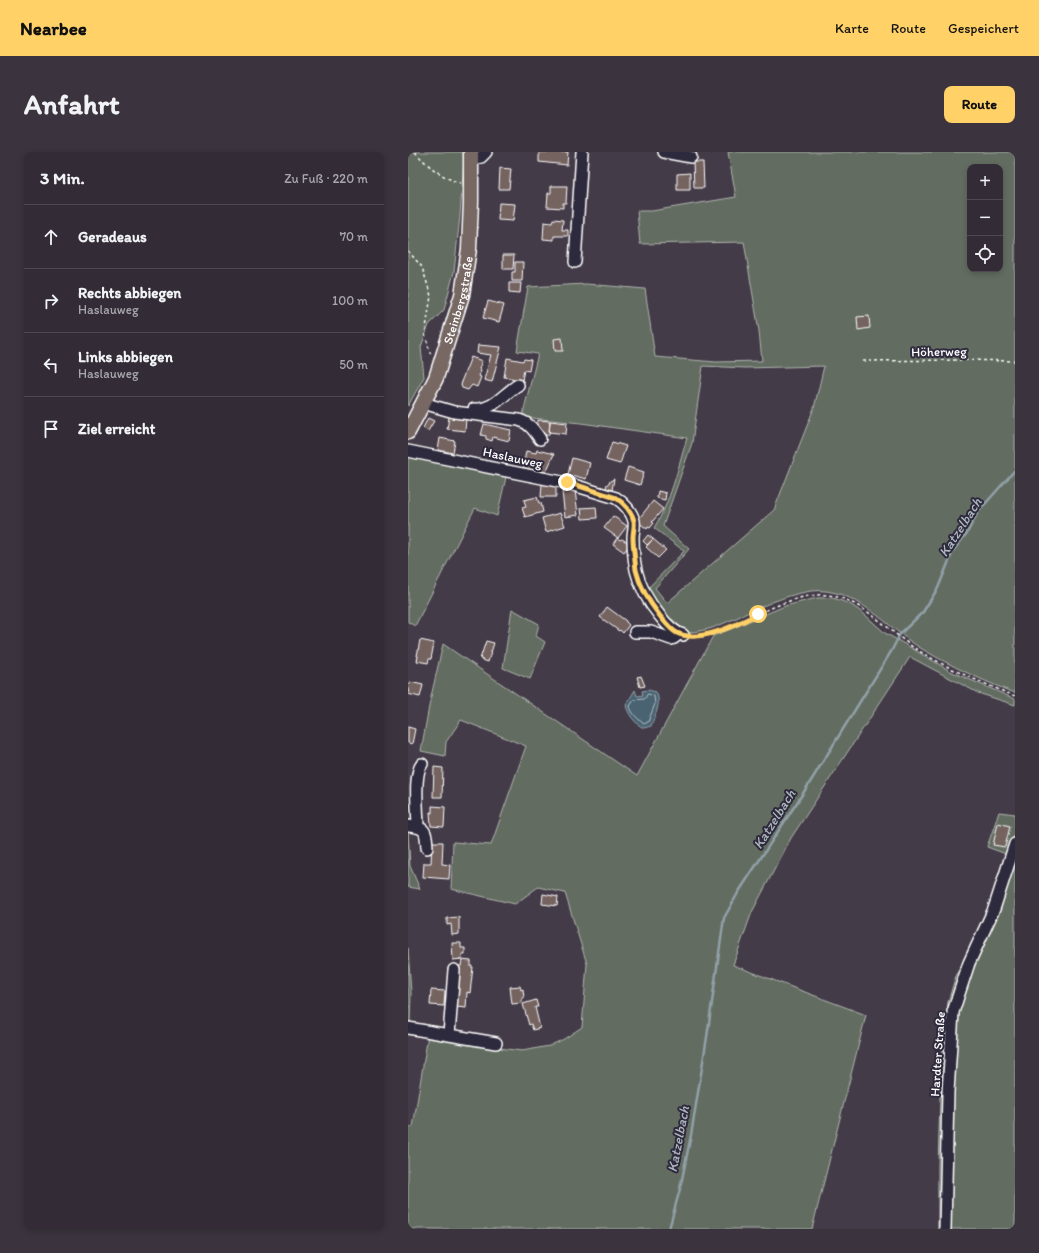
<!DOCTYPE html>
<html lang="de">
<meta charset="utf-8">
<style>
body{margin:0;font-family:Itim,sans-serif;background:#3b343e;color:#f1f3f6}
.controls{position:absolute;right:12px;top:12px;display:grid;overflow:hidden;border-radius:8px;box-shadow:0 2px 6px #0003}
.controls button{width:36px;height:36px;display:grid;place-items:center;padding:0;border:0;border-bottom:1px solid #4e4851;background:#332c36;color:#f1f3f6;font:20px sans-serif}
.stop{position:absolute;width:12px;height:12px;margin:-9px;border:3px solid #ffd166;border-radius:50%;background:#fff}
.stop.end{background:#ffd166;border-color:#fff;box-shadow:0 1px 4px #0008}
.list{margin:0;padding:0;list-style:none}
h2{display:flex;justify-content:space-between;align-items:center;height:52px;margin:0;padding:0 16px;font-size:17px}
h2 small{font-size:13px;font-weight:400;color:#a9a7ad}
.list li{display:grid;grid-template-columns:26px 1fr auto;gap:12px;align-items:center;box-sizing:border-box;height:64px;padding:0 16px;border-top:1px solid #4e4851}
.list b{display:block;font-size:15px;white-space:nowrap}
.list p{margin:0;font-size:13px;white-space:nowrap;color:#a9a7ad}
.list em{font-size:13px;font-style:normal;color:#a9a7ad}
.icon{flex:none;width:22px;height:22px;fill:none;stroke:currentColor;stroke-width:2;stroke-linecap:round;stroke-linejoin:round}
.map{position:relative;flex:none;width:607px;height:1077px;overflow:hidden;border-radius:8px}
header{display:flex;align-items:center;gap:24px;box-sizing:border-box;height:56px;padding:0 20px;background:#ffd166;color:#111}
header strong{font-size:19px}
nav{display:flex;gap:22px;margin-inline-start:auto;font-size:14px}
.intro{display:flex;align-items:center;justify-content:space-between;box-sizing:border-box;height:96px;padding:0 24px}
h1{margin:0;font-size:28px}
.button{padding:10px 18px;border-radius:8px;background:#ffd166;color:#111;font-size:14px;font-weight:700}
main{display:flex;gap:24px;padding:0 24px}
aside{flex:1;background:#332c36;border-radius:8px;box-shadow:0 2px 6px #0003}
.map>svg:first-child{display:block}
.green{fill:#626c60;stroke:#b0b6b0;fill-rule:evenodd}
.water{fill:#4a6372;stroke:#92a1aa}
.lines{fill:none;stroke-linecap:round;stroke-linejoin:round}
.shore{stroke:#b7c1c7;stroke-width:1}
.stream{stroke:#92a1aa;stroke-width:2.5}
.building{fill:#756361;stroke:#fff}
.minor-casing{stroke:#fff;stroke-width:14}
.major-casing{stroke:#fff;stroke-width:17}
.path{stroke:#fff;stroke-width:1.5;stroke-dasharray:3 3;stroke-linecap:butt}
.minor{stroke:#2f2a3d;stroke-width:11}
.major{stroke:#776864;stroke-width:14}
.route{stroke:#ffd166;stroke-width:5}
.labels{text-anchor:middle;stroke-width:4;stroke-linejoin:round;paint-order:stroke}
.street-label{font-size:13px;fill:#fff;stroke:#2f2a3d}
.water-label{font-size:14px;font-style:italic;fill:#aeb9c0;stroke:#2f2a3d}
</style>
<header>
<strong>Nearbee</strong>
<nav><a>Karte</a><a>Route</a><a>Gespeichert</a></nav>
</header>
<div class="intro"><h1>Anfahrt</h1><a class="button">Route</a></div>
<main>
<aside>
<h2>3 Min.<small>Zu Fuß · 220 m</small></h2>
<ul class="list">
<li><svg class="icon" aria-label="ahead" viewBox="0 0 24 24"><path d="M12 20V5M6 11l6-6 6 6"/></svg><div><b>Geradeaus</b></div><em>70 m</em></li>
<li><svg class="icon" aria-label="right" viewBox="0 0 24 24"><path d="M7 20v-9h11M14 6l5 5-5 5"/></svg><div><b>Rechts abbiegen</b><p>Haslauweg</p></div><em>100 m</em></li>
<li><svg class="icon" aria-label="left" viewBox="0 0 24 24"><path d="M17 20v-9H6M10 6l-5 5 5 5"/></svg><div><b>Links abbiegen</b><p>Haslauweg</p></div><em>50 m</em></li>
<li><svg class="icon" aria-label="arrive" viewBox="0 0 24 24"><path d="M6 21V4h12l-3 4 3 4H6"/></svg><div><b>Ziel erreicht</b></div></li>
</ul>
</aside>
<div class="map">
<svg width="607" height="1077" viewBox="0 0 607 1077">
<rect width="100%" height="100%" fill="#443b48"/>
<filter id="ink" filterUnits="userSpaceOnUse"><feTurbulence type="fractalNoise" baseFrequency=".025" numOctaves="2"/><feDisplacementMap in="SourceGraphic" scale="8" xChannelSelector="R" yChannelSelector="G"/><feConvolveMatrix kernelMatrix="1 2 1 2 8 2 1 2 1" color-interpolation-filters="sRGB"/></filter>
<g filter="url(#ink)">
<path class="green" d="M0 0H55L56 8 52 64 46 120 36 158 21 173 13 195 16 225 0 254Z
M320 0H607V541C575 529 543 514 514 497 479 476 448 434 403 439 368 444 337 464 304 476 296 479 288 479 280 481L264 467 258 468 239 437 276 399 246 376C263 349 270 316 279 286L173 271 114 265 130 202 109 199 120 135 178 132 237 137 247 205 308 210 354 209 351 179 336 90 232 92 229 59H244L328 45ZM562 15H592V117H562ZM295 214 337 216 416 214 406 256 366 358 259 451 247 436 281 397 255 374 284 291Z
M0 301 99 321 89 364 67 356 7 474 0 470Z
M409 446H425L442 452 455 461 477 481 500 494 544 520 607 547V553L570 541 502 505 383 686 344 760 325 813 458 863 404 1077H0V975H5L21 877 82 887 91 896 114 899 141 894 156 887 174 875 179 812 157 741 130 735 107 752 43 737 45 690 83 693 118 594 53 568 38 590 37 604 13 599 22 549 35 492 229 624 305 484 377 454Z
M104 457 131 472 128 484 137 490 122 527 95 516Z
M591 660 607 662V681L589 745 559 813 547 847 541 871 536 932 534 987 535 1077H530V1013L533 912 540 850 548 823 577 767 591 729 598 702 579 695Z
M0 679 2 714 12 737 0 735Z
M607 705V1077H542L546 905 551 862 560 830 590 760Z
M0 796 3 841 2 874 0 873Z"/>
<path class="water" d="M227 538 229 544 235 543 234 539 240 538 248 540C254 550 247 564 243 574L236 576C228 573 219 561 218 553Z"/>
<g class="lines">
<path class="shore" d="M240 542 246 544 247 552 240 570 236 572C231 568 223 561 222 554L226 548 236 547Z"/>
<path class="stream" d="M261 1077 272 1037 283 983 299 885 316 766 330 741 401 632 484 498 492 482 515 460 530 436 545 399 559 381 570 360 607 318"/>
</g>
<path class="building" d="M131 0H160L159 13 131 10Z
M285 10H295L296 36H286Z
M92 16 103 17 101 37H91Z
M282 21V38H269V22Z
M143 34H159L158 51H155V56L139 55 140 41H143Z
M91 51 107 52 105 69 90 68Z
M145 67 155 68 154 78H160V84H146V88L135 87 136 70 144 71Z
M95 103H106L105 117H95Z
M107 110H115L114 129H104V120H107Z
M101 131H113L112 141 101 140Z
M80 149 96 153 91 170 75 166Z
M461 164 462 176 450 178 449 165Z
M154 186 155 199H147L146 187Z
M70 193 93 195 84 230 76 228 83 203 69 201Z
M63 205 74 209 71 217 73 218 71 224 73 225 69 235 64 233 60 238 54 236 53 233 54 230H53Z
M99 206 115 209 116 207 123 208 121 219 116 218 114 228 96 225Z
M41 265 58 267 57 279 39 277Z
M20 266 26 269 20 279 15 276Z
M130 268 142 269 141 283H132L129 278Z
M142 269 159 271 158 282 141 280Z
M76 272 103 278 101 289 85 285 84 289 78 287V284L73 283Z
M32 286 47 289 45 301 30 298Z
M204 290 218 294 212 312 198 308Z
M129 298 146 302 138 320 115 316 118 299 128 301Z
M164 306 182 311 178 327 160 322Z
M220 315 236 320 232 333 216 328Z
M206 327 204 338 198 336 199 332H201L202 329Z
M134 332H148V345H133Z
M167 338 170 363 157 365 154 340Z
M250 339 258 341 257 348 249 346Z
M129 345 131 351H133L135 360 117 365 114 356 118 355 116 348Z
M245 349 255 357 244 370 246 371 242 376 240 375 239 377 229 369Z
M188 355 189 366 174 367 173 356Z
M152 361 157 374 138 380 134 366Z
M205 364 219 374 210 386 196 376Z
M240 383 245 387 239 393 235 389Z
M209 386 212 388 214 387 222 392 216 400 205 392Z
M245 387 258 398 250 406 238 395Z
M199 455 218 469V470L221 473 215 481 212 478 211 479 192 465Z
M12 488 26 491 23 507H21L20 511 9 509 10 504H9Z
M78 489 86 491 80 510 72 507Z
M233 524 237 534 232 535 229 525Z
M2 530 15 533 12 545 0 542Z
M0 575 7 577 4 592 0 591Z
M26 615 35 616 34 645H25Z
M24 654 37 655 36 675 23 674 22 660 24 661Z
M590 671 602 674 597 695 585 693Z
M24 690H35L34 712 42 713 41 727 15 725 16 711H23Z
M135 742 150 745 149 754 134 752Z
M51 765V782L44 783 43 772 39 773V766Z
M44 791H53V796H57V802H54V807L45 808Z
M54 808 63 809V815H65L62 841 59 840 58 856 48 855 50 814H53Z
M112 834 113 838 115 837 116 846H114V851L104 852 102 835Z
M23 838 37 839 36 854 22 853Z
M128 848 130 855H127L132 876 125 878 123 872 121 873 115 852Z"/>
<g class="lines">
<defs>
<path id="minor" d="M256 0 283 5
M63 7 73 5 78 0
M167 110 174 0
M15 251 46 260 111 268C121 271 126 278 132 287
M66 257C85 259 95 242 110 233
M0 299 159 331 208 346C216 351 224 360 226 369 227 375 225 380 225 385 225 395 226 408 228 418 232 435 241 451 252 464 258 472 265 480 275 483
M227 480H243L263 487 266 486 271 482
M0 674C18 675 18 679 19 696
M10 675C10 660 5 623 14 612
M0 876 88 891
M41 883 46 818
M537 1077 540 940 545 860 561 811 586 757 607 692"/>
<g id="major">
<path id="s1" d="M0 280 28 226 54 143 61 97 63 50V0"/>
</g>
</defs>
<use href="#minor" class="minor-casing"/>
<use href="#major" class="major-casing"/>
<path class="path" d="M7 0C20 14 33 25 52 31
M0 99 14 115 23 144 17 182 23 204
M455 209 554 208 607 209
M285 484C292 483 299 483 306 482 316 479 327 473 337 468 359 458 384 445 409 443 449 440 479 479 511 499 541 517 574 531 607 544"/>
<use href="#minor" class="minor"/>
<use href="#major" class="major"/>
</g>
</g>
<g class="lines" filter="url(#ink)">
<path class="route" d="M159 330 208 346C216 351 224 360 226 369 227 374 225 380 225 385 225 395 227 408 228 418 232 435 241 450 252 464 257 470 262 477 269 481 291 492 330 472 350 462"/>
</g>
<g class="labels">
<g class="street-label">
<text dy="5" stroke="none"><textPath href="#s1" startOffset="142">Steinbergstraße</textPath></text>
<text transform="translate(531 199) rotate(-1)" y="5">Höherweg</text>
<text transform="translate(105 305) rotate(12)" y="5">Haslauweg</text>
<text transform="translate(529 902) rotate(-86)" y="5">Hardter Straße</text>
</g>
<g class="water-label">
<text transform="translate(552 375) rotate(-57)" y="5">Katzelbach</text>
<text transform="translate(366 667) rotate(-58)" y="5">Katzelbach</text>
<text transform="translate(270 987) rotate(-79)" y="5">Katzelbach</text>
</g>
</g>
</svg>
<div class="controls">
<button>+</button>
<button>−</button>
<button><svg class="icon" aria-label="locate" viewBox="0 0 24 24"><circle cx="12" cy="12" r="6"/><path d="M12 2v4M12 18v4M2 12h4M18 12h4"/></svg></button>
</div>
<div class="stop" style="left:350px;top:462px"></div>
<div class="stop end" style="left:159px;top:330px"></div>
</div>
</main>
